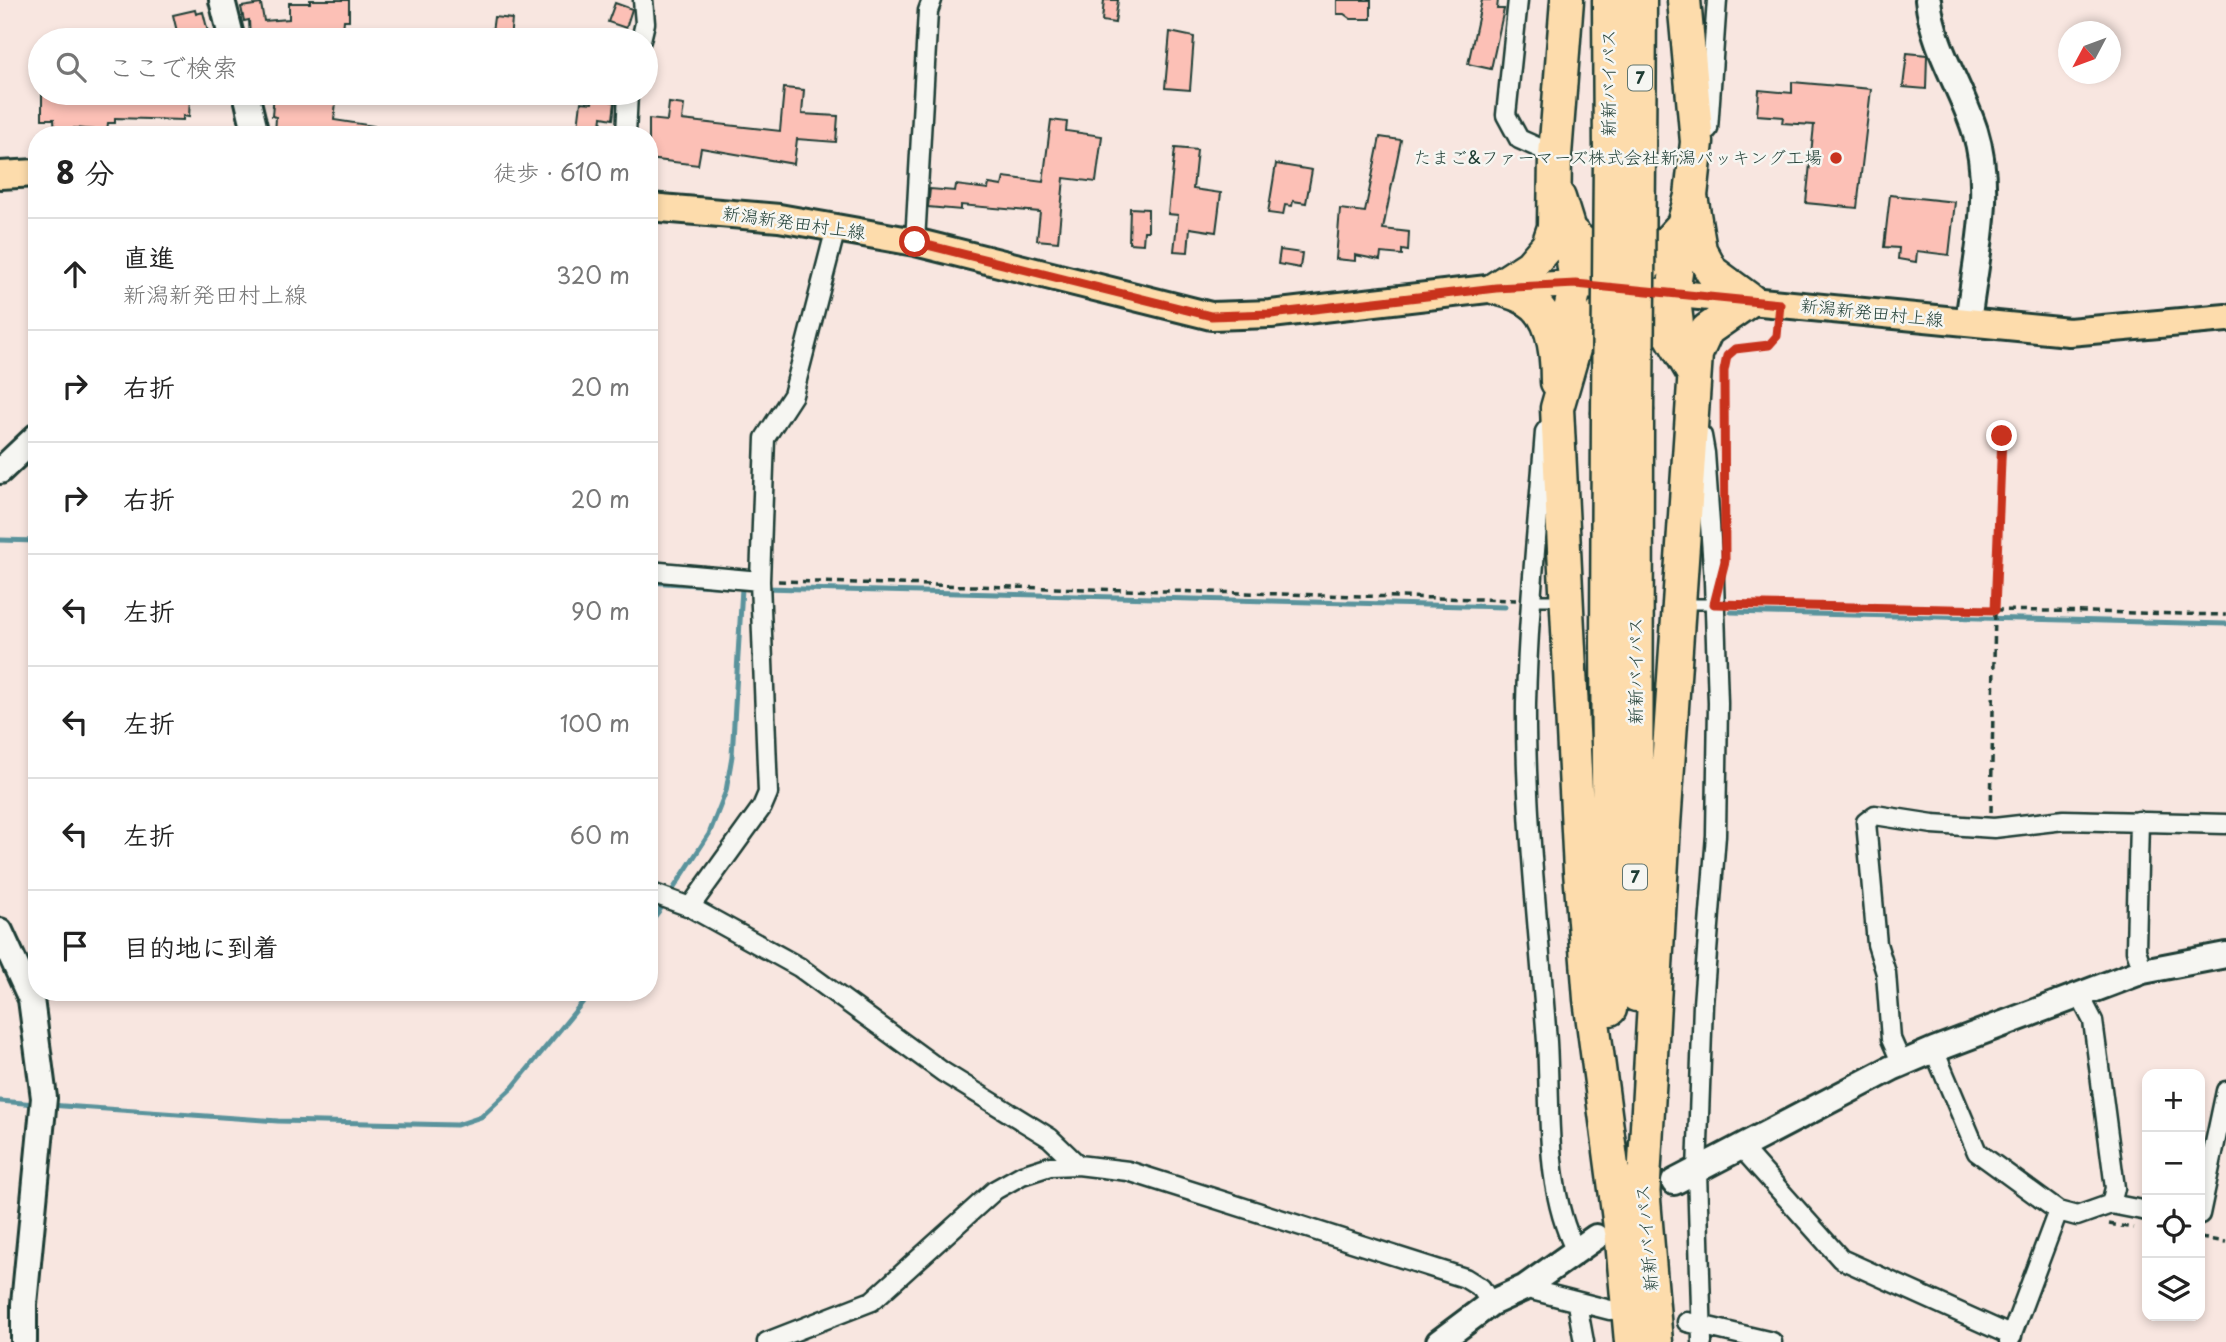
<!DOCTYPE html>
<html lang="ja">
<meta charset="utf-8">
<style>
body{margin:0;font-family:"Playpen Sans","Klee One",sans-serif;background:#f2f2f2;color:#222}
.controls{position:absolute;right:21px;bottom:21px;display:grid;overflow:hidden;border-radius:14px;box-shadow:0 4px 10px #0003}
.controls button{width:63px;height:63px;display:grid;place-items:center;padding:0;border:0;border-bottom:2px solid #e0e0e0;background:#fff;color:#222;font:35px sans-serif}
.compass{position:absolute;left:2058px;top:21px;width:63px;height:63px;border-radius:50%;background:#fff;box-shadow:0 4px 10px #0003;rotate:229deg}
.stop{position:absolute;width:21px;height:21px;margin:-16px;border:5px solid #c8321e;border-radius:50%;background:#fff}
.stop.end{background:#c8321e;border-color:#fff;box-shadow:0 2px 7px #0008}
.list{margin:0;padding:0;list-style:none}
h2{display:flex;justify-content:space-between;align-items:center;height:91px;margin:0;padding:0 28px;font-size:30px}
h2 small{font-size:23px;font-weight:400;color:#767676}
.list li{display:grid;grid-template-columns:46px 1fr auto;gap:21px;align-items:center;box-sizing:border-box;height:112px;padding:0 28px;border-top:2px solid #e0e0e0}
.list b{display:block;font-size:26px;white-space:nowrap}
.list p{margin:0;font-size:23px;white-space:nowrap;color:#767676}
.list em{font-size:23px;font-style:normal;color:#767676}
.icon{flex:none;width:38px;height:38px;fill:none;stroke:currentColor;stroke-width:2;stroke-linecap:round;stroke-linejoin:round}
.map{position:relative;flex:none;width:2226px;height:1342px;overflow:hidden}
.search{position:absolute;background:#fff;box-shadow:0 4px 10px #0003;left:28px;top:28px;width:630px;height:77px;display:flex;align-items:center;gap:18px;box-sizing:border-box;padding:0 24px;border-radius:38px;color:#767676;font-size:26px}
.panel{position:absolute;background:#fff;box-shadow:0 4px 10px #0003;left:28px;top:126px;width:630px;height:875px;border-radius:28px}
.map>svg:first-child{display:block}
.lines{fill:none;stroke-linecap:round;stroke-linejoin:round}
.stream{stroke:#5a939c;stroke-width:5}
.building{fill:#fcc0b6;stroke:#1f3d34;stroke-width:2}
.lane-casing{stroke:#1f3d34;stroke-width:14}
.street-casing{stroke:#1f3d34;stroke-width:23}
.secondary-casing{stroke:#1f3d34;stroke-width:30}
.primary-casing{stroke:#1f3d34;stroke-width:32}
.highway-casing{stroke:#1f3d34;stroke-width:37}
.path{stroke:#1f3d34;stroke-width:3.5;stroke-dasharray:7 5;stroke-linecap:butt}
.lane{stroke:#f6f6f2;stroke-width:9}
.street{stroke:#f6f6f2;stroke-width:18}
.secondary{stroke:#f6f6f2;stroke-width:24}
.primary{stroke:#fddcac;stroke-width:26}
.highway{stroke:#fddcac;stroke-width:32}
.highway-bridge-casing{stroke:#1f3d34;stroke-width:37;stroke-linecap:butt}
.highway-bridge{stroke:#fddcac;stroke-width:32}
.route{stroke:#c8321e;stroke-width:9}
.poi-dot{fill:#c8321e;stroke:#f6f6f2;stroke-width:2.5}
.labels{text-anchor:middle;stroke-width:5;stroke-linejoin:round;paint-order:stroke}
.shield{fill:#f6f6f2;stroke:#60746d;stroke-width:2}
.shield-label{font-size:16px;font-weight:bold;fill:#1f3d34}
.street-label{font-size:18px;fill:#1f3d34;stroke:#f6f6f2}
.poi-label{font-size:18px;fill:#1f3d34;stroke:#f6f6f2;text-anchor:end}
</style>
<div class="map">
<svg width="2226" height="1342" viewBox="0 0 2226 1342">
<rect width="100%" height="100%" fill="#f8e6e0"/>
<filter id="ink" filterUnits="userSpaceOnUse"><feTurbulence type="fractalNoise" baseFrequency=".0143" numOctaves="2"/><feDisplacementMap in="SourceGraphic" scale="14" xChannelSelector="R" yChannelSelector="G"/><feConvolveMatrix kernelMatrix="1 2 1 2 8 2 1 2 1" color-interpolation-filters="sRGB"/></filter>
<g filter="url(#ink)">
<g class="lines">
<path class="stream" d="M0 540 37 541
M649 582 730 587
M764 588 1505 607
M1731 612 2226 624
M670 894 709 834 726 791 732 756 742 588
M649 924 665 903
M0 1101 35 1104
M49 1105 278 1121 457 1125 481 1117 513 1087 591 992"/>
</g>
<path class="building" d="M310 0H349V20H344L342 40H250L249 20 244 21 241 7 261 4 264 21 289 19V3H310Z
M1104 0H1118L1115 23 1102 21Z
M1337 0H1371V19H1351L1344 14H1337Z
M1482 0H1498L1497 9H1504L1491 69 1468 64Z
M615 3 632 9 626 28 608 22Z
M195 10 196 14 203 12 210 40H179L173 15Z
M494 17 512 19 510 40H491Z
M1170 32 1194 37 1190 90 1165 88Z
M1907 53 1927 55 1926 89 1903 87Z
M1792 82 1871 89 1857 208 1806 203 1814 125 1782 123 1783 117 1757 115 1759 90 1792 93Z
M784 88 804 90 802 114 838 116 836 142 797 139 794 164 701 148 698 165 649 159V119L667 121 669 103 684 105 682 120 780 131Z
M42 93H148V97L190 98 189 117 183 116V120L115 118V123H108L107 131 74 128V135H55L54 119H42Z
M274 93H337L334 120 374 126 373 135H275L276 117 272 116Z
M594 93H610L609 101 615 102 613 119 602 117 600 135H577L581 102 592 103Z
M1051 120 1067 122 1066 131 1102 136 1096 182 1064 178 1058 242 1037 240 1040 212 961 205V210L928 207 930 189 955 191 956 185 988 189 989 184 1002 186 1004 177 1043 182Z
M1380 137 1401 140 1383 229 1409 232 1408 251 1402 250V255L1381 253 1380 260 1355 255V261L1336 259 1340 209 1365 212Z
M1175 148 1197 150 1193 189 1221 193 1216 232 1190 228 1188 252 1174 251 1178 215 1168 214Z
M1276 164 1312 170 1306 203 1293 201 1292 206 1285 205 1283 215 1268 213Z
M1890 195 1955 202 1949 255 1917 251 1916 262 1898 259 1899 248 1884 247Z
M1130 208 1148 209V231H1144L1143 244 1129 243Z
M1280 250 1302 253 1300 268 1278 264Z"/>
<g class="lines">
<defs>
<path id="lane" d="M1532 600H1554
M1690 604H1714"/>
<path id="street" d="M1518 0 1506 115 1519 139 1555 155
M641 40 645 23 643 0
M1708 129 1717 0
M626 135 628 93
M915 242 928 11 932 0
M1548 428 1545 432C1538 522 1528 613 1526 703 1525 817 1539 929 1547 1042 1551 1110 1544 1189 1576 1251
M1698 432 1702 436 1705 453 1714 581 1718 703 1716 835 1703 1004 1697 1171 1702 1342
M649 571 760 581
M2139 821 2136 950 2143 971
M649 892 690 907 799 967 943 1072 1050 1138 1078 1165
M690 907 762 807 768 793 760 581 765 438 793 395 836 228
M2080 996 2093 1021 2115 1188 2111 1204
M1934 1050 1977 1152 2058 1211 2077 1216 2111 1204 2147 1211
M1902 1064 1891 1039 1886 973 1877 944 1866 822 1875 815 1933 824 1994 828 2064 820 2226 824
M1740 1146 1841 1259 2012 1336
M2200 1214 2226 1091
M1524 1288 1610 1310
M1577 1304 1584 1342
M1687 1322 1772 1342
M767 1342 872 1301 995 1190 1022 1175 1050 1166 1078 1165 1128 1171 1465 1278 1481 1288 1491 1303
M2009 1342 2058 1211"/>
<path id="secondary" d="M222 0 232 40
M1928 0C1933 47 1961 87 1975 131 1994 192 1975 261 1968 323
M246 93 256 135
M0 471 37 436
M0 931 31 999 44 1098 24 1304V1342
M1674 1182 1892 1068 1934 1050 2143 971 2226 955
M1439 1342 1491 1303 1524 1288 1596 1237"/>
<path id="primary" d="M0 175 37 173
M649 207 779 218 915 242 1211 316 1271 314 1496 288 1576 284 2069 332 2226 318"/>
<path id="highway" d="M1609 0 1610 157
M1639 157 1640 0
M1559 198 1569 230 1667 329 1694 375
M1496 288 1530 266 1548 245 1554 227 1555 155 1567 0
M1496 288C1507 291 1519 294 1528 300 1554 315 1557 355 1557 382
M1680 348 1673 292 1683 225
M1560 353 1576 284 1569 230
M1608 414 1607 644 1610 1009
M1636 995 1637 411
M1642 1176 1656 1342
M1643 1198 1664 825 1696 354 1707 330 1750 300 1712 272 1700 250 1691 196 1697 142 1684 0
M1619 1207 1631 1342
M1620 1227 1590 999 1580 871 1557 408 1576 342 1683 225 1691 196"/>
</defs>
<use href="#lane" class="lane-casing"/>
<use href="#street" class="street-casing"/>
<use href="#secondary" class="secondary-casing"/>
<use href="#primary" class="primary-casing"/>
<use href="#highway" class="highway-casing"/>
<path class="path" d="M1725 456 1724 371 1727 356 1736 350 1769 346 1777 336 1779 323
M778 581 1516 600
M1731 604 2226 615
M1991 812 1995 611 2002 436
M2109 1224 2133 1228
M2200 1238 2226 1242"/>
<use href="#lane" class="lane"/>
<use href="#street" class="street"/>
<use href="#secondary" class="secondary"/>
<use href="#primary" class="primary"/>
<use href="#highway" class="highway"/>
<defs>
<path id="highway-bridge" d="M1637 411 1639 157
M1608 414 1610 157"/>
</defs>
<use href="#highway-bridge" class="highway-bridge-casing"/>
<use href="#highway-bridge" class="highway-bridge"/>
</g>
</g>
<g class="lines" filter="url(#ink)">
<path class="route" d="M915 242 1211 316 1271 314 1496 288 1576 284 1780 304 1777 336 1769 345 1735 349 1727 356 1724 371 1725 561 1714 604 1995 610 2002 436"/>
</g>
<circle class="poi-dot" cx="1836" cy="158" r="7"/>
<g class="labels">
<g class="shield">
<rect x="1628" y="65.5" width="24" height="25" rx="5"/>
<rect x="1623" y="864.5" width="24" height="25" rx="5"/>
</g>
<g class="shield-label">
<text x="1640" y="84">7</text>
<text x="1635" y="883">7</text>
</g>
<g class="street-label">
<text transform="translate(1609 83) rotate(-90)" y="6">新新バイパス</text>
<text transform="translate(794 223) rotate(8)" y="6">新潟新発田村上線</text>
<text transform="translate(1872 313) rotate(6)" y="6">新潟新発田村上線</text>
<text transform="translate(1636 671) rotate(-90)" y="6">新新バイパス</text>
<text transform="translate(1647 1238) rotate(-95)" y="6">新新バイパス</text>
</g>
<g class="poi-label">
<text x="1822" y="164">たまご&amp;ファーマーズ株式会社新潟パッキング工場</text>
</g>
</g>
</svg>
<div class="controls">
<button>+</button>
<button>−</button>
<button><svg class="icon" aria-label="locate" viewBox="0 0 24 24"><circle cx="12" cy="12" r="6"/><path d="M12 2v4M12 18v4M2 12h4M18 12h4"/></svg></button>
<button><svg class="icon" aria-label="layers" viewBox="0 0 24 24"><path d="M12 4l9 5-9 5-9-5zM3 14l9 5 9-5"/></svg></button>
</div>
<svg class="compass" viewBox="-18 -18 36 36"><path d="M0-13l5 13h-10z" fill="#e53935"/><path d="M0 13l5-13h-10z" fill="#767676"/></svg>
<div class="stop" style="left:915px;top:242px"></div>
<div class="stop end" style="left:2002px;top:436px"></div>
<div class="search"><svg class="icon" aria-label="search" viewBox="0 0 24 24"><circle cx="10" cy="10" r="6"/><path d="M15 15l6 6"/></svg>ここで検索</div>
<section class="panel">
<h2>8 分<small>徒歩 · 610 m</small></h2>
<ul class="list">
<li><svg class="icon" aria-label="ahead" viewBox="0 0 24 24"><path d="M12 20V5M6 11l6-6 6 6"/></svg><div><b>直進</b><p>新潟新発田村上線</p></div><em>320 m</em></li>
<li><svg class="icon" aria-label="right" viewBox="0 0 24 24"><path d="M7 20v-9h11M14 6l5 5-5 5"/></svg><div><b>右折</b></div><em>20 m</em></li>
<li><svg class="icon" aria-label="right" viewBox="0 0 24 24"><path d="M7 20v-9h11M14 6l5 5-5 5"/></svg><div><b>右折</b></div><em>20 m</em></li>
<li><svg class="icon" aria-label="left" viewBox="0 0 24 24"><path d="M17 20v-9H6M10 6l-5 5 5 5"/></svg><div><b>左折</b></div><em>90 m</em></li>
<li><svg class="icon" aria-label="left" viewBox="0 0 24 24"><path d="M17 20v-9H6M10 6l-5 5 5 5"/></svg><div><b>左折</b></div><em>100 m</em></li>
<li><svg class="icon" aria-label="left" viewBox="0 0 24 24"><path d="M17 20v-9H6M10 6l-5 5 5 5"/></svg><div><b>左折</b></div><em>60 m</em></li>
<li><svg class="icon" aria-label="arrive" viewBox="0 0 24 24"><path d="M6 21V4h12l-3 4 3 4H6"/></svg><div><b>目的地に到着</b></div></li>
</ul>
</section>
</div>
